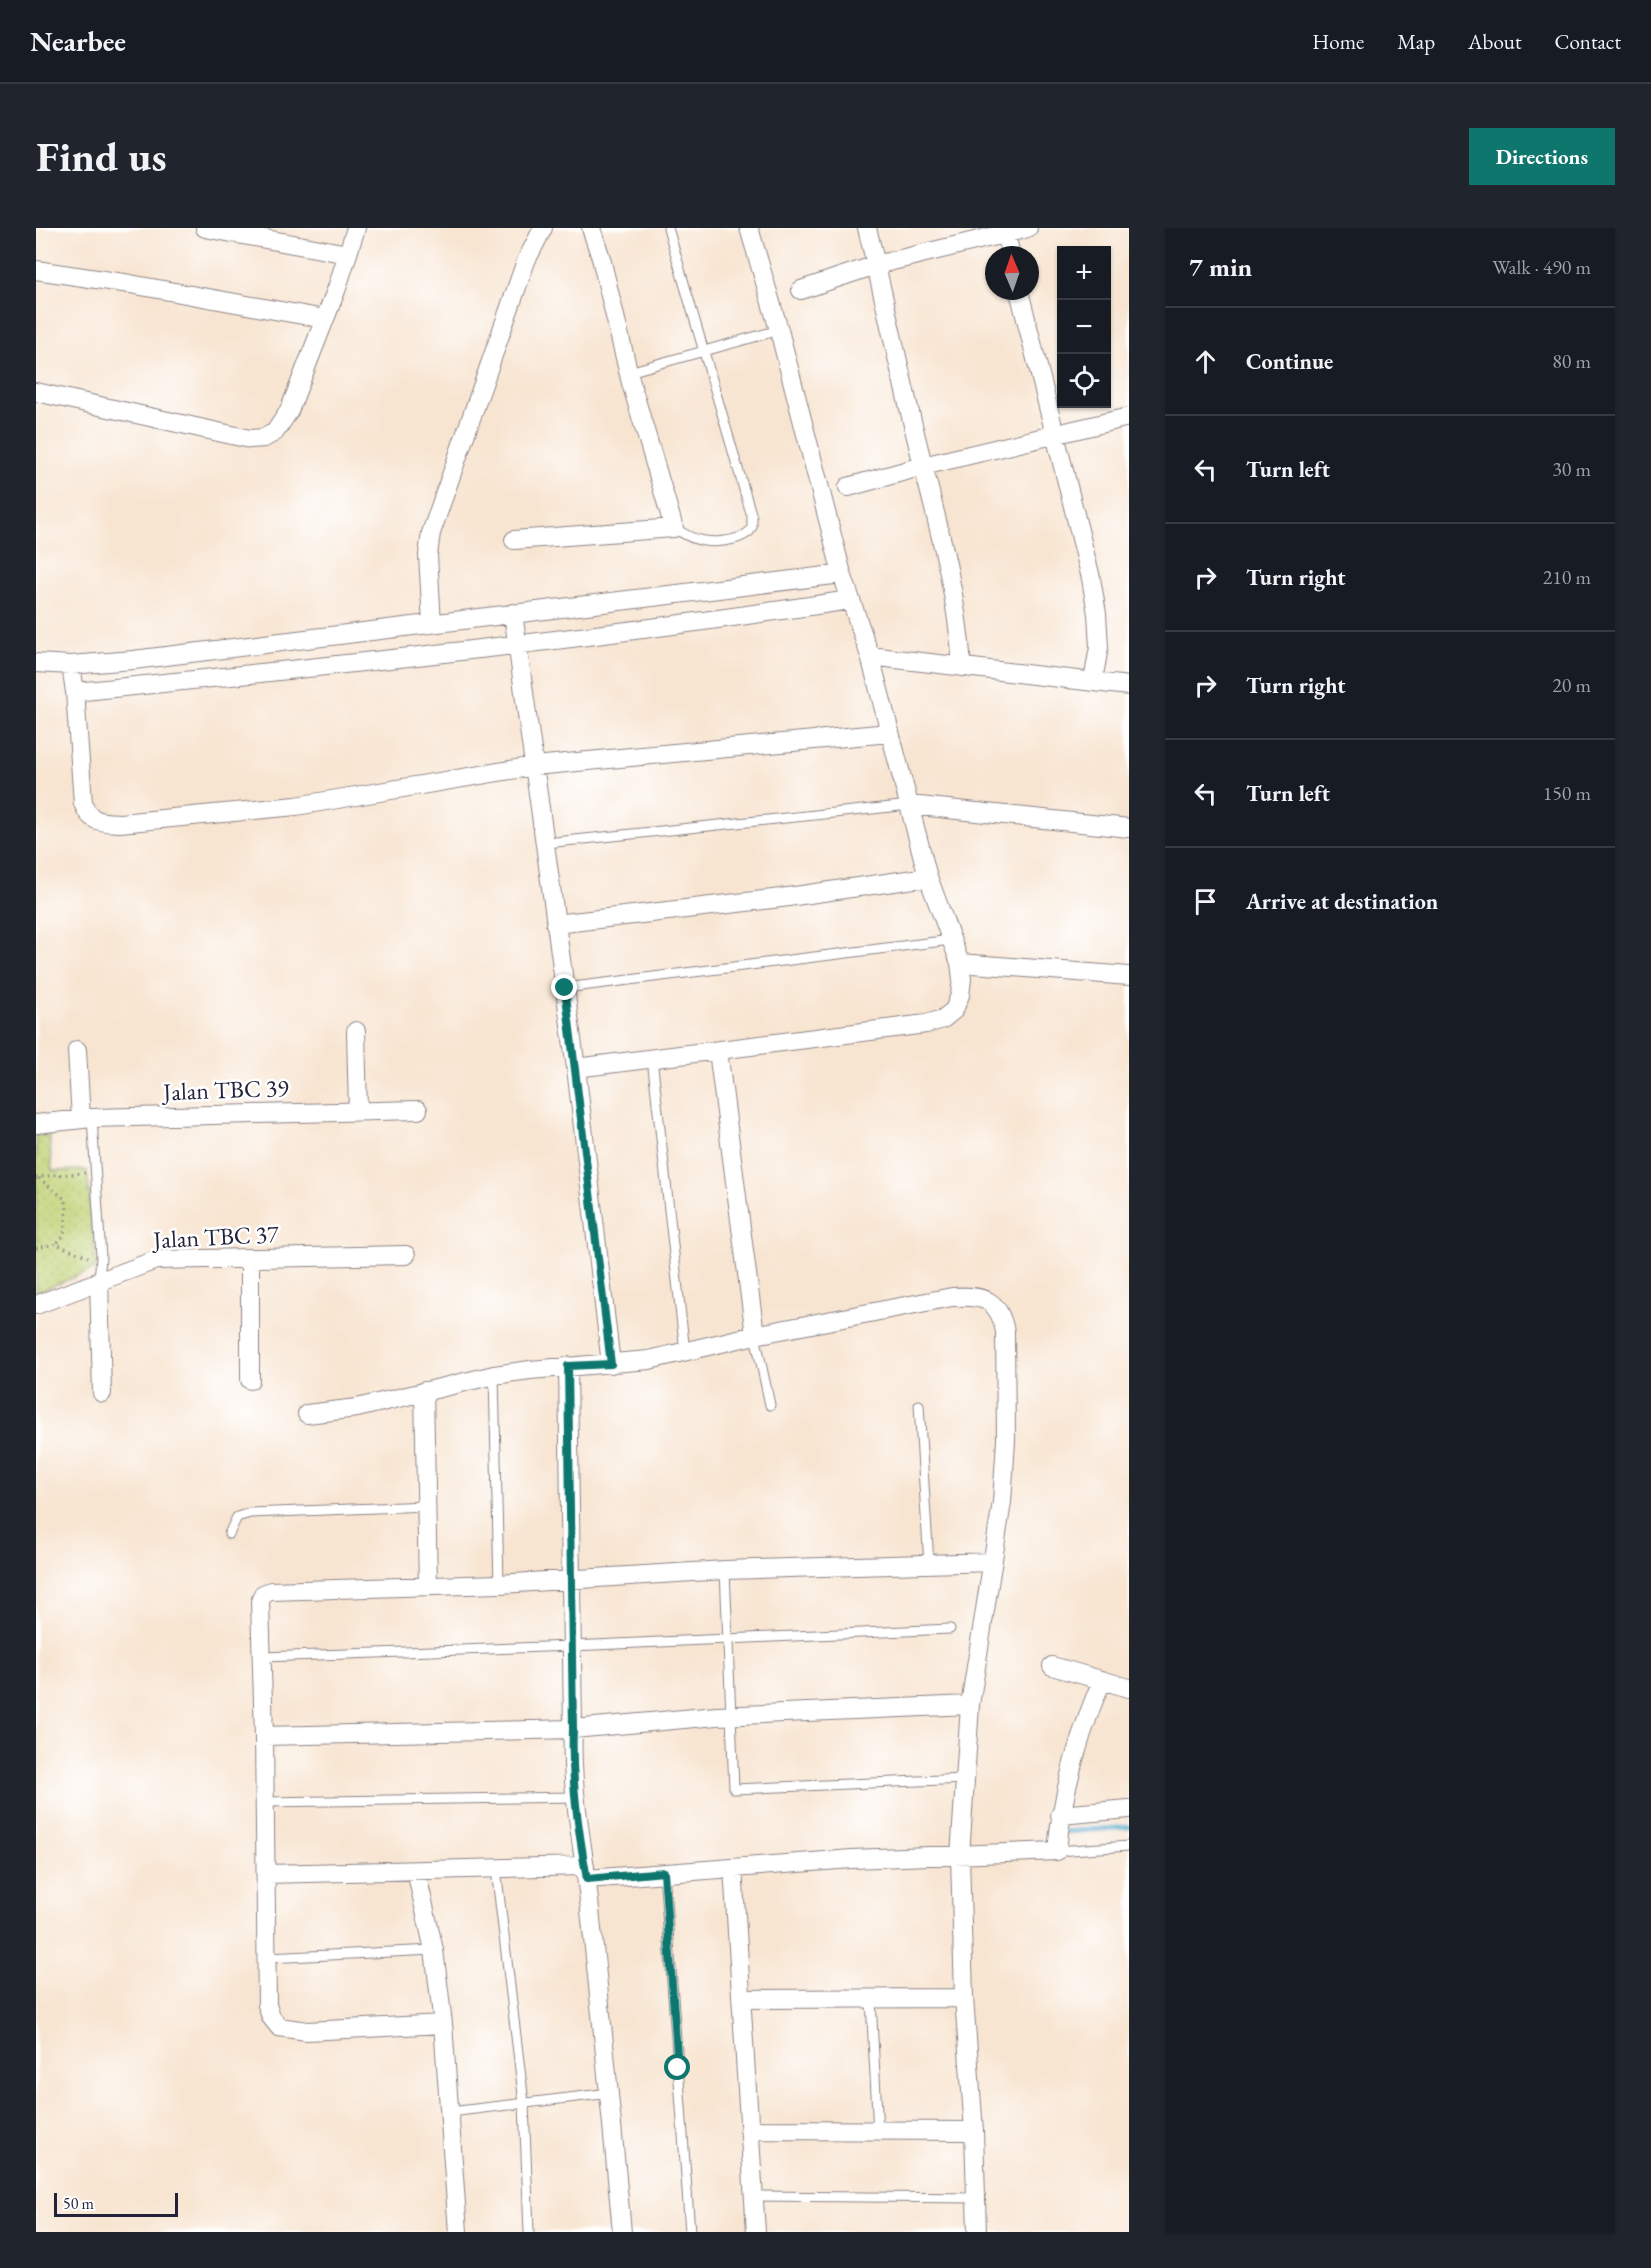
<!DOCTYPE html>
<meta charset="utf-8">
<style>
body{margin:0;font-family:"EB Garamond",serif;background:#20242c;color:#f1f3f6}
.controls{position:absolute;right:18px;top:18px;display:grid;overflow:hidden;border-radius:0px;box-shadow:0 2px 4px #0004}
.controls button{width:54px;height:54px;display:grid;place-items:center;padding:0;border:0;border-bottom:2px solid #363941;background:#171b24;color:#f1f3f6;font:30px sans-serif}
.compass{position:absolute;left:949px;top:18px;width:54px;height:54px;border-radius:50%;background:#171b24;box-shadow:0 2px 4px #0004;rotate:358deg}
.scale{position:absolute;left:18px;bottom:15px;width:124px;box-sizing:border-box;padding-left:6px;border:3px solid #22223b;border-top:0;font-size:16px;line-height:21px;white-space:nowrap;color:#22223b;-webkit-text-stroke:4px #fff;paint-order:stroke}
.stop{position:absolute;width:18px;height:18px;margin:-14px;border:4px solid #0f766e;border-radius:50%;background:#fff}
.stop.end{background:#0f766e;border-color:#fff;box-shadow:0 2px 6px #0008}
.list{margin:0;padding:0;list-style:none}
h2{display:flex;justify-content:space-between;align-items:center;height:78px;margin:0;padding:0 24px;font-size:26px}
h2 small{font-size:20px;font-weight:400;color:#9ea1a6}
.list li{display:grid;grid-template-columns:39px 1fr auto;gap:18px;align-items:center;box-sizing:border-box;height:108px;padding:0 24px;border-top:2px solid #363941}
.list b{display:block;font-size:22px;white-space:nowrap}
.list em{font-size:20px;font-style:normal;color:#9ea1a6}
.icon{flex:none;width:33px;height:33px;fill:none;stroke:currentColor;stroke-width:2;stroke-linecap:round;stroke-linejoin:round}
.map{position:relative;flex:none;width:1093px;height:2004px;overflow:hidden;border-radius:0px}
header{display:flex;align-items:center;gap:36px;box-sizing:border-box;height:84px;padding:0 30px;background:#171b24;border-bottom:2px solid #363941}
header strong{font-size:28px}
nav{display:flex;gap:33px;margin-inline-start:auto;font-size:21px}
.intro{display:flex;align-items:center;justify-content:space-between;box-sizing:border-box;height:144px;padding:0 36px}
h1{margin:0;font-size:42px}
.button{padding:15px 27px;border-radius:0px;background:#0f766e;color:#fff;font-size:21px;font-weight:700}
main{display:flex;gap:36px;padding:0 36px}
aside{flex:1;background:#171b24;border-radius:0px;box-shadow:0 2px 4px #0004}
.map>svg:first-child{display:block}
.park{fill:url(#park-dots);stroke:#717a58;stroke-width:1.5}
.lines{fill:none;stroke-linecap:round;stroke-linejoin:round}
.stream{stroke:#4ea8cc;stroke-width:5}
.lane-casing{stroke:#8d8486;stroke-width:11}
.street-casing{stroke:#8d8486;stroke-width:20}
.path{stroke:#8d8486;stroke-width:3;stroke-dasharray:1.5 4.5;stroke-linecap:butt}
.lane{stroke:#fff;stroke-width:9}
.street{stroke:#fff;stroke-width:18}
.route{stroke:#0f766e;stroke-width:8}
.labels{text-anchor:middle;stroke-width:5;stroke-linejoin:round;paint-order:stroke}
.street-label{font-size:24px;fill:#22223b;stroke:#fff}
</style>
<header>
<strong>Nearbee</strong>
<nav><a>Home</a><a>Map</a><a>About</a><a>Contact</a></nav>
</header>
<div class="intro"><h1>Find us</h1><a class="button">Directions</a></div>
<main>
<div class="map">
<svg width="1093" height="2004" viewBox="0 0 1093 2004">
<defs>
<pattern id="park-dots" width="8" height="8" patternUnits="userSpaceOnUse" patternTransform="scale(1.5)"><rect width="8" height="8" fill="#c0d275"/><path d="M2 2h.1M6 6h.1" fill="none" stroke="#a5b466" stroke-width="1.8" stroke-linecap="round"/></pattern>
</defs>
<rect width="100%" height="100%" fill="#fff"/>
<filter id="ink" filterUnits="userSpaceOnUse"><feTurbulence type="fractalNoise" baseFrequency=".0167" numOctaves="2"/><feDisplacementMap in="SourceGraphic" scale="12" xChannelSelector="R" yChannelSelector="G"/><feConvolveMatrix kernelMatrix="1 2 1 2 8 2 1 2 1" color-interpolation-filters="sRGB"/></filter>
<filter id="wash" filterUnits="userSpaceOnUse"><feTurbulence type="fractalNoise" baseFrequency=".008" numOctaves="4" result="noise"/><feDisplacementMap in="SourceGraphic" scale="24" xChannelSelector="R" yChannelSelector="G"/><feGaussianBlur stdDeviation="1.35" result="paint"/><feColorMatrix in="noise" values="0 0 0 0 0 0 0 0 0 0 0 0 0 0 0 0 0 1.4 0 .05"/><feComposite in="paint" operator="in"/></filter>
<g filter="url(#wash)">
<rect width="100%" height="100%" fill="#f8e5d1"/>
<path class="park" d="M13 906 16 943 51 942 60 1038 58 1041 0 1065V907Z"/>
<g class="lines">
<path class="stream" d="M1026 1604 1093 1599"/>
</g>
</g>
<g filter="url(#ink)">
<g class="lines">
<defs>
<path id="lane" d="M632 0 716 289V299L713 304C700 314 675 316 660 311 652 309 645 304 638 300
M593 144 743 102
M510 615 874 577
M529 760 915 712
M616 830 649 1124
M56 890 65 1029 63 1052
M719 1107 734 1177
M458 1147 463 1356
M883 1177 893 1336
M193 1306 201 1289 214 1285 391 1278
M689 1342 698 1561 929 1551
M226 1429 536 1418 914 1401
M229 1574 538 1569
M1021 1623 1093 1618
M460 1641 488 1875 493 2004
M628 1644 654 2004
M231 1730 398 1722
M835 1772 842 1904
M414 1884 574 1865
M718 1968 940 1970"/>
<path id="street" d="M169 0 312 26
M831 0C848 68 862 137 879 205 898 283 921 359 926 439
M968 0 975 27
M0 42 94 56 289 91
M765 62 840 37 992 0
M983 63 1055 350 1061 386 1063 419 1057 453
M0 164 214 211 228 210 239 204 253 183 301 60 320 0
M812 259 887 238 1093 189
M478 312 638 300 595 155 565 30 555 0
M477 385 540 840 575 1136
M396 396 392 327 395 305 490 33 507 0
M834 428 1093 458
M0 435 35 437 97 432 806 346
M35 437 39 464 47 575C54 595 65 594 84 595L260 578 498 538 853 505
M39 464C298 438 557 411 814 372
M874 577 1093 600
M519 696 745 670 892 649
M924 735 1093 748
M320 803 322 883
M41 822 45 891
M682 823 719 1107
M540 840 890 796 907 791 918 782 924 767 926 751 924 735 892 649 834 428 806 346 743 102 713 0
M0 896 56 890 382 882
M63 1052 66 1165
M0 1077 120 1032 370 1027
M532 1138 537 1501C534 1559 547 1615 553 1673 565 1783 576 1893 586 2004
M214 1152V1031
M388 1163 392 1358
M271 1186 321 1180 458 1147 494 1142 613 1132 719 1107 916 1069C948 1067 963 1071 969 1104L970 1212 966 1274 934 1477 924 1628 928 1770 938 1903 941 2004
M1016 1438 1093 1460
M228 1508 537 1501 681 1488 934 1477
M1024 1587 1093 1581
M697 1640 720 2004
M380 1643 398 1722 407 1796 422 2004
M231 1646 549 1638
M551 1651 816 1631 1021 1623C1026 1562 1043 1507 1066 1452
M705 1771 928 1770
M407 1796 271 1803 243 1799 235 1789 231 1777 228 1508 224 1374 227 1366 235 1363 463 1356 689 1342 957 1334
M713 1902 938 1903"/>
</defs>
<use href="#lane" class="lane-casing"/>
<use href="#street" class="street-casing"/>
<path class="path" d="M0 950 18 947 49 945
M3 950 29 971 31 978 28 1007 20 1016
M0 1020 20 1016 52 1029"/>
<use href="#lane" class="lane"/>
<use href="#street" class="street"/>
</g>
</g>
<g class="lines" filter="url(#ink)">
<path class="route" d="M529 760 575 1136 532 1138 537 1501C535 1551 542 1601 551 1651L628 1644 642 1840"/>
</g>
<g class="labels">
<g class="street-label">
<text transform="translate(190 862) rotate(-2)" y="8">Jalan TBC 39</text>
<text transform="translate(180 1009) rotate(-3)" y="8">Jalan TBC 37</text>
</g>
</g>
</svg>
<div class="controls">
<button>+</button>
<button>−</button>
<button><svg class="icon" aria-label="locate" viewBox="0 0 24 24"><circle cx="12" cy="12" r="6"/><path d="M12 2v4M12 18v4M2 12h4M18 12h4"/></svg></button>
</div>
<svg class="compass" viewBox="-18 -18 36 36"><path d="M0-13l5 13h-10z" fill="#e53935"/><path d="M0 13l5-13h-10z" fill="#9ea1a6"/></svg>
<div class="scale">50 m</div>
<div class="stop" style="left:642px;top:1840px"></div>
<div class="stop end" style="left:529px;top:760px"></div>
</div>
<aside>
<h2>7 min<small>Walk · 490 m</small></h2>
<ul class="list">
<li><svg class="icon" aria-label="ahead" viewBox="0 0 24 24"><path d="M12 20V5M6 11l6-6 6 6"/></svg><div><b>Continue</b></div><em>80 m</em></li>
<li><svg class="icon" aria-label="left" viewBox="0 0 24 24"><path d="M17 20v-9H6M10 6l-5 5 5 5"/></svg><div><b>Turn left</b></div><em>30 m</em></li>
<li><svg class="icon" aria-label="right" viewBox="0 0 24 24"><path d="M7 20v-9h11M14 6l5 5-5 5"/></svg><div><b>Turn right</b></div><em>210 m</em></li>
<li><svg class="icon" aria-label="right" viewBox="0 0 24 24"><path d="M7 20v-9h11M14 6l5 5-5 5"/></svg><div><b>Turn right</b></div><em>20 m</em></li>
<li><svg class="icon" aria-label="left" viewBox="0 0 24 24"><path d="M17 20v-9H6M10 6l-5 5 5 5"/></svg><div><b>Turn left</b></div><em>150 m</em></li>
<li><svg class="icon" aria-label="arrive" viewBox="0 0 24 24"><path d="M6 21V4h12l-3 4 3 4H6"/></svg><div><b>Arrive at destination</b></div></li>
</ul>
</aside>
</main>
